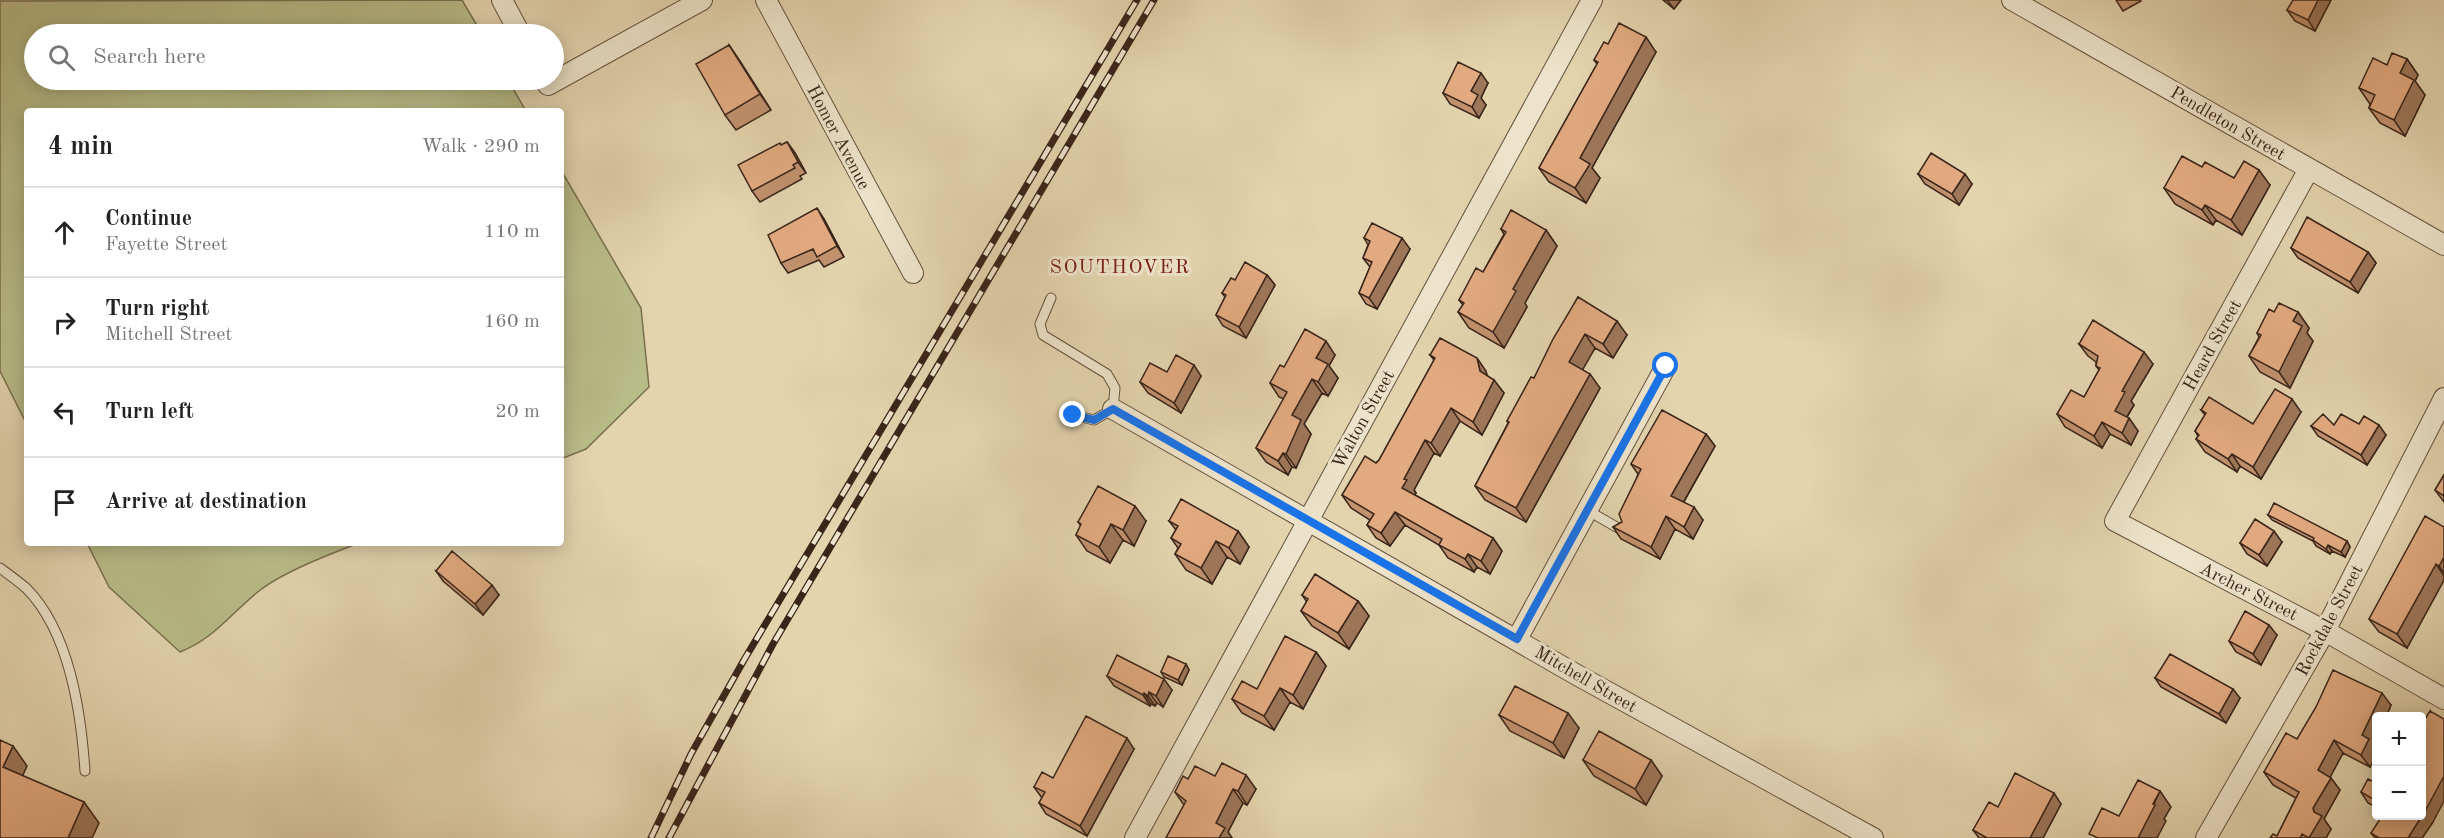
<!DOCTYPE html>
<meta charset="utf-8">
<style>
body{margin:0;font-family:"Old Standard TT",serif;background:#f2f2f2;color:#222}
.controls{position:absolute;right:18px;bottom:18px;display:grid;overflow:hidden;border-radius:6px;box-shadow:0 3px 15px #0003}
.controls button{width:54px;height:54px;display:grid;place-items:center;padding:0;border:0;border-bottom:2px solid #e0e0e0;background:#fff;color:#222;font:30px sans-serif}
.stop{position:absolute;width:18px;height:18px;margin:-14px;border:4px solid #1a73e8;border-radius:50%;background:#fff}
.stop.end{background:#1a73e8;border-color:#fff;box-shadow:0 2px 6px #0008}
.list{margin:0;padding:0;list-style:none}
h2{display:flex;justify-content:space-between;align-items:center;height:78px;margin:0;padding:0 24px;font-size:26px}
h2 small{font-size:20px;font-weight:400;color:#767676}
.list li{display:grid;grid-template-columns:39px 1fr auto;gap:18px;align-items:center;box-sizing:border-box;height:90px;padding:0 24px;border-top:2px solid #e0e0e0}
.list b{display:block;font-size:22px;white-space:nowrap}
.list p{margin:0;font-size:20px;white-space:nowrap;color:#767676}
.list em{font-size:20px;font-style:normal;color:#767676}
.icon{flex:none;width:33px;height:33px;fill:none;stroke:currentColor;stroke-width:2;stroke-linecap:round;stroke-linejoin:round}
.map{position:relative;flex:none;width:2444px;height:838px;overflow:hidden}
.search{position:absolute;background:#fff;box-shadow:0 3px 15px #0003;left:24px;top:24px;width:540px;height:66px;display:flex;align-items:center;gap:15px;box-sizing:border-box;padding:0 21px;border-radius:33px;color:#767676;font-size:22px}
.panel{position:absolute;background:#fff;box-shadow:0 3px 15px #0003;left:24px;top:108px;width:540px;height:438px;border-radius:6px}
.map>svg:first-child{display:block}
.green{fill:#b8bc88;stroke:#797050;stroke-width:1.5}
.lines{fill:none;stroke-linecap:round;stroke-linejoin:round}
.service-casing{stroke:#64513e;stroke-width:11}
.minor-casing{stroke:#64513e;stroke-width:22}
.service{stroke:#ede3ca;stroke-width:9}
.minor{stroke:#ede3ca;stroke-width:20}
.rail-casing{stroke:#3a2519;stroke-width:7}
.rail{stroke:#ede3ca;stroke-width:4.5;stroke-dasharray:14;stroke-linecap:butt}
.wall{fill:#c2926f;stroke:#3a2519;stroke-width:1.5}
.shaded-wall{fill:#9e775a;stroke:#3a2519;stroke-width:1.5}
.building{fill:#e2aa81;stroke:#3a2519;stroke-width:1.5}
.route{stroke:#1a73e8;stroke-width:8}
.labels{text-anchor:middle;stroke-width:6;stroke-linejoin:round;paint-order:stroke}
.street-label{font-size:18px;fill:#3a2519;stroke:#ede3ca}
.neighbourhood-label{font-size:20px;letter-spacing:1.5px;fill:#7a1f14;stroke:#ede3ca}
</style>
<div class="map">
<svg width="2444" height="838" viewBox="0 0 2444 838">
<rect width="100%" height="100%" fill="#e3d4ae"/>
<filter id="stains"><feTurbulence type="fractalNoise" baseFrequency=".00333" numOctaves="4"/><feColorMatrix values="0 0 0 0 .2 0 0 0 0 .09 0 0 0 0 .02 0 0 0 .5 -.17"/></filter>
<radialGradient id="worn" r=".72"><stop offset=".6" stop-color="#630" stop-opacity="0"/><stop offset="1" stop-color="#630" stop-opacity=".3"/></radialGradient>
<path class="green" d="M462 0 482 34H34V80H508L526 111H27V425L0 371V1Z
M561 170 641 308 649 387 586 449 561 459Z
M87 543H359C330 554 283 572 259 591 230 614 215 638 180 652L109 587Z"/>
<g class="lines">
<defs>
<path id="service" d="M1051 298 1040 324 1043 335 1107 374 1115 388 1113 409 1094 420 1073 415
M1587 510 1625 532
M0 568C8 574 18 581 26 588 70 632 81 713 85 771"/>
<path id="minor" d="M502 0 520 34
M766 0 913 273
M2012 0 2444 245
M545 80 548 85 702 0
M2309 169 2115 521 2325 631 2444 699
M1113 409 1577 675 1873 838
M1517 639 1666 366
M1135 838 1592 0
M2206 838 2325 631 2444 398"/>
</defs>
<use href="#service" class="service-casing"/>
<use href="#minor" class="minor-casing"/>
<use href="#service" class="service"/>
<use href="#minor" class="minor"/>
<defs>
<path id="rail" d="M651 838 691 754 744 660 1137 0
M669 838 773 644 1154 0"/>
</defs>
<use href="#rail" class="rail-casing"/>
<use href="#rail" class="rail"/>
</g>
<path class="wall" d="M1663 0H1681L1674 9Z
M2116 0H2140L2141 1 2123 11Z
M2331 0 2315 31 2295 21 2287 10Z
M1608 44 1656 52 1592 168 1600 178 1586 203 1549 182 1539 168 1597 64 1594 60Z
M729 45 771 110 736 130 725 115Z
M2407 59 2418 75 2415 81 2425 95 2405 136 2380 123 2369 108 2370 104 2359 88Z
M1488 83 1481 98 1486 105 1479 118 1450 104 1443 93Z
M787 142 795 153 806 173 800 176 802 179 760 202 752 191 781 145Z
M2202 167 2234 178 2270 185 2242 235 2216 220 2213 225 2175 204 2164 188Z
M1918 174 1972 184 1959 205 1925 184Z
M824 219 844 257 824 267 819 260 788 273 781 263Z
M1501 229 1546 230 1557 246 1525 303 1527 307 1504 348 1469 328 1458 312 1463 305 1459 300 1483 272 1504 234Z
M1364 238 1410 249 1377 309 1366 304 1359 293 1370 267 1363 258 1368 245Z
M2291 248 2368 252 2376 263 2358 293 2298 258Z
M1267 275 1275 285 1246 338 1223 326 1216 315 1225 297 1222 293Z
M1578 297 1627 335 1613 358 1595 348 1582 369 1600 388 1526 522 1485 500 1475 486 1508 423 1507 421 1534 378Z
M2274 312H2298L2309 328 2307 333 2313 341 2290 388 2260 372 2249 356 2259 337 2257 333Z
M2079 344 2153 364 2131 401 2134 405 2127 417 2129 418 2138 431 2131 445 2110 434 2102 448 2065 427 2057 414 2084 397 2099 370 2096 366V362L2088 356Z
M1335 355 1329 366 1338 378 1328 396 1322 393 1304 424 1311 434 1296 468 1292 467 1288 475 1266 462 1256 448 1284 399 1279 397 1270 383 1284 367Z
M1430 355 1486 371 1487 376 1494 380 1504 393 1482 435 1460 421 1440 456 1434 453 1414 490 1416 493 1415 495 1493 538 1502 551 1490 574 1477 567 1474 572 1448 558 1439 545 1405 525 1390 546 1376 538 1367 525 1370 520 1351 508 1342 495 1379 460 1434 360Z
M1167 372 1201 376 1181 413 1148 393 1140 382Z
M2201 410 2253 424 2301 412 2261 479 2240 466 2237 472 2205 452 2196 439 2198 436 2195 431 2205 415Z
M2359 424 2386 435 2367 465 2318 436 2311 426Z
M1706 434 1715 446 1684 502 1703 520 1693 539 1675 529 1660 559 1621 539 1613 527 1622 522 1638 474 1631 464Z
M2444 475V502L2435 490Z
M2268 515 2347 541 2350 547 2345 557 2332 551 2330 554 2316 546 2313 541 2272 520Z
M1146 521 1134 546 1123 540 1110 563 1087 551 1076 535 1081 526 1078 522Z
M1169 521 1238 531 1249 547 1240 564 1227 557 1212 584 1186 570 1175 554 1178 548 1171 538 1176 530Z
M2444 527V580L2407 648 2379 632 2369 619Z
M2282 542 2267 566 2247 554 2240 543Z
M436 571 499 595 483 615 443 581Z
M1302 595 1358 601 1369 616 1349 649 1312 626 1301 611 1307 602Z
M2277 635 2261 665 2236 652 2229 641Z
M1316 652 1326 666 1303 709 1290 702 1274 730 1242 713 1232 699 1257 689Z
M1186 664 1189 670 1182 685 1164 677 1161 672Z
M1107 676 1172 690 1163 707 1157 703 1155 706 1151 704 1150 706 1114 686Z
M2155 678 2240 698 2226 723 2161 687Z
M2391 705 2386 717H2376L2370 767 2343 753 2330 777 2340 790 2324 819 2331 829 2326 838H2270L2277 836 2296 798 2273 785 2264 772 2297 739Z
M2430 711 2433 822 2422 838H2375L2371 833 2421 816 2422 745 2421 726Z
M1499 715 1579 728 1564 758 1510 731Z
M1134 749 1087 836 1046 814 1039 803 1042 798 1034 787 1053 778Z
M1583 760H1651L1662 776 1646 805 1594 776Z
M1215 776 1256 789 1247 805 1243 803 1228 832 1232 838H1166L1184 805 1175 792 1188 779Z
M2376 783V807L2368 803 2361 792Z
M2061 804 2043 838H1979L1973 830 1998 807Z"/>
<path class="shaded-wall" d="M1667 0H1681L1674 9Z
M2318 0H2331L2315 31 2308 20Z
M1646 37 1656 52 1592 168 1600 178 1586 203 1575 188 1580 158Z
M729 45 740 61 771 110 760 94Z
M2407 59 2418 75 2415 81 2425 95 2405 136 2394 120 2400 73Z
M1481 73 1488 83 1481 98 1486 105 1479 118 1472 107 1471 91Z
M787 142 795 153 806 173 798 162Z
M2259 170 2270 185 2242 235 2231 220Z
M1965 174 1972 184 1959 205 1952 194Z
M2205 205 2216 220 2213 225 2202 210Z
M817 208 824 219 844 257 837 246Z
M1546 230 1557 246 1525 303 1527 307 1504 348 1493 332 1513 289Z
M1402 238 1410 249 1377 309 1369 298Z
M2368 252 2376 263 2358 293 2350 282Z
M1267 275 1275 285 1246 338 1239 327Z
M2298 312 2309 328 2307 333 2313 341 2290 388 2279 372 2293 321Z
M1617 321 1627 335 1613 358 1603 344Z
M1585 334 1595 348 1579 376 1569 362Z
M1326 341 1335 355 1329 366 1338 378 1328 396 1318 382 1316 358Z
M2144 352 2153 364 2131 401 2134 405 2123 423 2115 411 2122 391Z
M1477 358 1486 371 1489 384 1480 371Z
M1194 365 1201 376 1181 413 1174 403Z
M1590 374 1600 388 1526 522 1516 508Z
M1312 379 1322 393 1304 424 1311 434 1296 468 1286 454 1292 415Z
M1494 380 1504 393 1482 435 1473 422Z
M2292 399 2301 412 2261 479 2253 467Z
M1451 408 1460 421 1440 456 1431 443Z
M2129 418 2138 431 2131 445 2122 433Z
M2102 422 2110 434 2102 448 2094 436Z
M2379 425 2386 435 2367 465 2361 455Z
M1706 434 1715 446 1680 508 1671 496Z
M1425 440 1434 453 1414 490 1416 493 1411 501 1402 488 1404 479Z
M1283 453 1292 467 1288 475 1278 461Z
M2232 454 2240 466 2237 472 2228 459Z
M1135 506 1146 521 1134 546 1123 530Z
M1694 507 1703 520 1693 539 1684 527Z
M1395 512 1405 525 1390 546 1381 533Z
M1666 516 1675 529 1660 559 1651 547Z
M1111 524 1123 540 1110 563 1099 547Z
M1238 531 1249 547 1240 564 1229 548Z
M2274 531 2282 542 2267 566 2259 555Z
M1493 538 1502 551 1490 574 1481 561Z
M1216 541 1227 557 1212 584 1201 568Z
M2347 541 2350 547 2345 557 2341 552Z
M2328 545 2332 551 2330 554 2326 549Z
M1468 554 1477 567 1474 572 1465 559Z
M2444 557V573L2439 566Z
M2436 564 2444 576V580L2407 648 2397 634Z
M492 585 499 595 483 615 475 604Z
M1358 601 1369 616 1349 649 1338 633Z
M2269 625 2277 635 2261 665 2253 654Z
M1316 652 1326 666 1303 709 1293 695Z
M1186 664 1189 670 1182 685 1178 680Z
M1164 679 1172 690 1163 707 1156 696Z
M1280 688 1290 702 1274 730 1264 716Z
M2233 689 2240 698 2226 723 2219 714Z
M1149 692 1157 703 1155 706 1148 696Z
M1144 693 1151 704 1150 706 1143 695Z
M2382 693 2391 705 2386 717H2376V737L2373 745 2376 749V756L2370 767 2361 755 2362 735Z
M1568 713 1579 728 1564 758 1553 743Z
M1127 738 1134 749 1087 836 1080 826Z
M2334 740 2343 753 2327 783 2318 770Z
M13 746 27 766 17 788 3 767Z
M1651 760 1662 776 1646 805 1635 789Z
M1246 775 1256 789 1247 805 1238 791Z
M2444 776V801L2433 822 2422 838H2408Z
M2331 778 2340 790 2324 819 2331 829 2326 838H2309L2314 812 2313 808Z
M1233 789 1243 803 1228 832 1232 838H1219L1216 823Z
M2160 791 2171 807 2164 819 2166 821 2157 838H2138Z
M2054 793 2061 804 2043 838H2030Z
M84 802 99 823 92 838H68Z"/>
<path class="building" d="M2293 0H2318L2308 20 2287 10Z
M1619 23 1646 37 1580 158 1590 164 1575 188 1539 168 1598 62 1594 60 1604 42 1608 44Z
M729 45 760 94 725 115 696 64Z
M2392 53 2407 59 2400 73 2414 80 2394 120 2369 108 2375 95 2359 88 2373 58 2387 65Z
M1458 62 1481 73 1471 91 1478 95 1472 107 1443 93Z
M787 142 798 162 793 165 795 168 752 191 738 165 780 143 781 145Z
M1931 153 1965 174 1952 194 1918 174Z
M2182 156 2202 167 2205 162 2234 178 2244 161 2259 170 2231 220 2205 205 2202 210 2164 188Z
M817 208 837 246 817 257 813 249 781 263 768 235Z
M1511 210 1546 230 1513 289 1516 291 1493 332 1458 312 1464 303 1459 300 1467 285 1476 268 1483 272 1506 232 1501 229Z
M2307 217 2368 252 2350 282 2291 248Z
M1372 223 1402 238 1369 298 1359 293 1372 262 1363 258 1370 241 1364 238Z
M1245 262 1267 275 1239 327 1216 315 1226 295 1222 293 1231 278 1235 280Z
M1578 297 1617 321 1603 344 1585 334 1569 362 1590 374 1516 508 1475 486 1509 422 1507 421 1531 377 1534 378 1553 339Z
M2279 303 2298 312 2293 321 2302 326 2279 372 2249 356 2261 335 2257 333 2269 309 2274 312Z
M2093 320 2144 352 2122 391 2125 392 2115 411 2129 418 2122 433 2102 422 2094 436 2057 414 2071 390 2084 397 2100 368 2096 366 2098 356 2079 344Z
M1305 329 1326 341 1316 358 1328 364 1318 382 1312 379 1292 415 1301 420 1286 454 1283 453 1278 461 1256 448 1287 392 1270 383 1280 365 1284 367Z
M1440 338 1477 358 1480 371 1494 380 1473 422 1451 408 1431 443 1425 440 1404 479 1407 480 1402 488 1493 538 1481 561 1468 554 1465 559 1439 545 1442 539 1395 512 1381 533 1367 525 1374 514 1342 495 1365 456 1376 463 1379 460 1435 358 1430 355Z
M1176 355 1194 365 1174 403 1140 382 1150 363 1167 372Z
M2275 389 2292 399 2253 467 2232 454 2228 459 2196 439 2199 435 2195 431 2206 413 2201 410 2209 397 2253 424Z
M1662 410 1706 434 1671 496 1694 507 1684 527 1666 516 1651 547 1613 527 1622 522 1619 514 1641 469 1631 464Z
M2323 414 2334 425 2341 414 2359 424 2364 416 2379 425 2361 455 2311 426Z
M2444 475V496L2435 490Z
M1098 486 1135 506 1123 530 1111 524 1099 547 1076 535 1081 524 1078 522Z
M1181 499 1238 531 1229 548 1216 541 1201 568 1175 554 1181 544 1171 538 1178 526 1169 521Z
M2274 503 2347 541 2341 552 2328 545 2326 549 2313 540 2314 538 2268 515Z
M2425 516 2444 527V557L2439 566 2436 564 2397 634 2369 619Z
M2255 519 2274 531 2259 555 2240 543Z
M452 551 492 585 475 604 436 571Z
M1315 574 1358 601 1338 633 1301 611 1308 599 1302 595Z
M2245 611 2269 625 2253 654 2229 641Z
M1285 636 1316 652 1293 695 1280 688 1264 716 1232 699 1242 681 1257 689Z
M2170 654 2233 689 2219 714 2155 678Z
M1117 655 1164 679 1156 696 1149 692 1148 696 1144 693 1143 695 1107 676Z
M1168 656 1186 664 1178 680 1161 672Z
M2333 670 2382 693 2362 735 2369 739 2361 755 2334 740 2318 770 2331 778 2313 808 2314 812 2322 816 2309 838 2302 834 2300 838H2270L2273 834 2277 836 2299 792 2264 772 2286 733 2297 739 2316 707Z
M1515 686 1568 713 1553 743 1499 715Z
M2430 711 2444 719V776L2425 811 2408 838H2379L2371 833 2382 816H2421V747L2425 741 2421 739V726Z
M1086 716 1127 738 1080 826 1039 803 1045 792 1034 787 1042 772 1053 778Z
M1599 731 1651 760 1635 789 1583 760Z
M0 740 13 746 3 767 84 802 68 838H0Z
M1222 763 1246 775 1238 791 1233 789 1216 823 1225 828 1219 838H1166L1186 801 1175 792 1183 776 1188 779 1195 766 1215 776Z
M2015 773 2054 793 2030 838H1987L1973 830 1989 802 1998 807Z
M2368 779 2376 783V801L2361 792Z
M2138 780 2160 791 2153 804 2155 805 2138 838H2098L2089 834 2102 808 2119 816Z"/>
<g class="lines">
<path class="route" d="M1073 415 1094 420 1113 409 1517 639 1666 366"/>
</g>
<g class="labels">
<g class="street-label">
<text transform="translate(2228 123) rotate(30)" y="6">Pendleton Street</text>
<text transform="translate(839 137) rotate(62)" y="6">Homer Avenue</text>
<text transform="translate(2212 345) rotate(-61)" y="6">Heard Street</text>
<text transform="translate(1363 419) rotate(-61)" y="6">Walton Street</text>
<text transform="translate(2249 591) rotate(27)" y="6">Archer Street</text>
<text transform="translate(2329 620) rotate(-62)" y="6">Rockdale Street</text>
<text transform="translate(1586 679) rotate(30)" y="6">Mitchell Street</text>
</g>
<g class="neighbourhood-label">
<text x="1120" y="273">SOUTHOVER</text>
</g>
</g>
<rect width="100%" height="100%" filter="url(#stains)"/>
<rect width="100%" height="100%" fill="url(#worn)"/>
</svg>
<div class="controls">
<button>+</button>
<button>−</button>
</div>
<div class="stop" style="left:1666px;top:366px"></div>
<div class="stop end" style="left:1073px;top:415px"></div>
<div class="search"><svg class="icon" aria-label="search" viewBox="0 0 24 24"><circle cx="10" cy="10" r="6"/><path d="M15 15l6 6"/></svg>Search here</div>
<section class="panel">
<h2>4 min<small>Walk · 290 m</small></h2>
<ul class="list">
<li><svg class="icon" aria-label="ahead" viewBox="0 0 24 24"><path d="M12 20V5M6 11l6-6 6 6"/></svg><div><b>Continue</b><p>Fayette Street</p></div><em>110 m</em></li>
<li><svg class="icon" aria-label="right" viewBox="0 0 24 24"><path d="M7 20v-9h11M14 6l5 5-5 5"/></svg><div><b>Turn right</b><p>Mitchell Street</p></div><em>160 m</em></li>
<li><svg class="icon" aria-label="left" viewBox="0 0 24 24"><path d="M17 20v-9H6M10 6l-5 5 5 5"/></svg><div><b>Turn left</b></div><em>20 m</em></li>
<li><svg class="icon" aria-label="arrive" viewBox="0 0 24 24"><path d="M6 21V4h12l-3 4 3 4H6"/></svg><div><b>Arrive at destination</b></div></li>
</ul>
</section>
</div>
